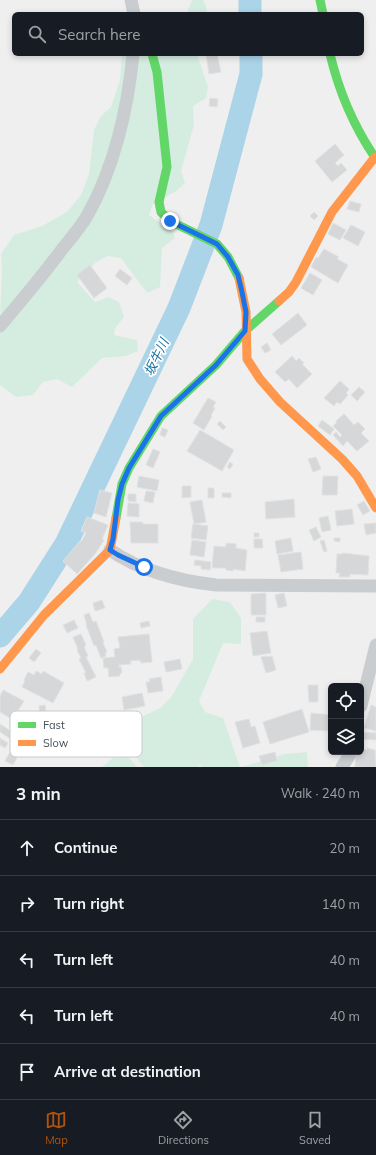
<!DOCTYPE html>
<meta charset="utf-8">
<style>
body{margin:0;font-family:Mulish,"Noto Sans JP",sans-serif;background:#242831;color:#f1f3f6}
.controls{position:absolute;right:12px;bottom:12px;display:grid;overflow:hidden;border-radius:6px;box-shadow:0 2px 6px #0003}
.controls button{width:36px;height:36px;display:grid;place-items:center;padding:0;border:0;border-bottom:1px solid #363941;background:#171b24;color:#f1f3f6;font:20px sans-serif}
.stop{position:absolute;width:12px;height:12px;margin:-9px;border:3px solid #1a73e8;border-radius:50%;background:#fff}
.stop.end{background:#1a73e8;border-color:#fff;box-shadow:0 1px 4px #0008}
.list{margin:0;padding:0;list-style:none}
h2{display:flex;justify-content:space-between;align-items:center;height:52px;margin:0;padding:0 16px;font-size:17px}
h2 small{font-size:13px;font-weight:400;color:#9ea1a6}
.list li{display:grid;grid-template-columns:26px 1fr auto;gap:12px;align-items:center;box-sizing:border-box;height:56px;padding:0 16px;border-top:1px solid #363941}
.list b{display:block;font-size:15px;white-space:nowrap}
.list em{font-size:13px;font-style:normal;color:#9ea1a6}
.icon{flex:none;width:22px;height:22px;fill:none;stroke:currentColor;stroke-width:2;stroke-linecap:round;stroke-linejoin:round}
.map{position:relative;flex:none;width:376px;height:767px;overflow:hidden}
.search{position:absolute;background:#171b24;box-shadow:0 2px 6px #0003;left:12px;right:12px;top:12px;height:44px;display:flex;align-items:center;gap:10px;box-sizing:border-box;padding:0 14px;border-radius:6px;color:#9ea1a6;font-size:15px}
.sheet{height:332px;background:#171b24}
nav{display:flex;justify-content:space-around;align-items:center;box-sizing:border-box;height:56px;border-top:1px solid #363941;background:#171b24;font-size:11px;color:#9ea1a6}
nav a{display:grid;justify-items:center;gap:2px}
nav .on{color:#b45309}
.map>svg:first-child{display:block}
.green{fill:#d5ede1}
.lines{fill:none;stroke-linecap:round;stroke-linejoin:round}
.river{stroke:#abd4e9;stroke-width:23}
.building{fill:#d6d7d9;stroke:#e0e1e2}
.street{stroke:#cacdd0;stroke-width:13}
.fast{stroke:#63d668;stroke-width:9}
.slow{stroke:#ff974d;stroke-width:9}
.route{stroke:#1a73e8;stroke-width:5}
.labels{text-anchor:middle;stroke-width:3.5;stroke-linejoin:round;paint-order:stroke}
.water-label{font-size:13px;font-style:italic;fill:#15719f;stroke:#fff}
.key{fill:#fff;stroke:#c8cace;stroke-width:1}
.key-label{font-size:11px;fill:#474f5a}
</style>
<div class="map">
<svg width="376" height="767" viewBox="0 0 376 767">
<rect width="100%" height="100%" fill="#efefef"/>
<path class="green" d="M192 0H203L207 9 206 14H185L187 12Z
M122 54H199L198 57 208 87 206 98 193 106 194 125 181 171 185 183 176 191 153 204 149 215 172 231 175 238 162 248 160 287 147 293 121 258 108 256 95 263 77 282 95 302 109 297 119 302 124 317 115 328 114 335 137 340 138 351 126 356 102 358 72 387 57 379 43 382 33 395 16 397 0 385V320L2 267 1 254 14 235 42 226 67 212 81 195 89 174 94 130 101 116 111 107 120 80Z
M212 599 230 602 241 618V644L223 643 199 701 205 712 223 718 240 767H202L200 765 198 767H144L133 754 129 723 160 708 172 696 193 659V619Z
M122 750 137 767H102Z
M307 752 308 767H241L285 754Z"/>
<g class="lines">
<path class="river" d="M250 0V14
M0 636 29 602 66 544 179 308 211 225 251 74V54"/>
</g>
<path class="building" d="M206 54H217L221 72 209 74Z
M210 98 218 99 217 107 209 106Z
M335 144 344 155 335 163 338 166 341 163 347 170 332 182 315 161Z
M350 201 361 204 359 212 347 209Z
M314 212 318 216 314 220 310 216Z
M333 223 346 230 340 240 328 234Z
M351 225 365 232 358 246 343 238Z
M324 249 339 257 337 259 348 265 338 283 311 267 316 257 318 258Z
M90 265 107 288 94 298 77 275Z
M120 269 132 278 127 285 115 276Z
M310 273 322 280 313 295 301 288Z
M298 313 307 325 281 345 272 334Z
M267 343 271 350 265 353 261 347Z
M292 356 296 361 299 358 304 363 302 364 312 374 297 388 289 379 285 382 275 372Z
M340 381 349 389 346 393 348 395 340 404 337 402 334 406 324 398Z
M359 387 365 392 357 401 351 395Z
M208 398 216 402 213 407 215 408 211 415 212 416 204 430 193 423Z
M344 414 354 425 358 422 365 429 361 433 369 441 357 451 347 441 343 446 333 435 336 432 340 437 342 435 333 426 337 422 336 421Z
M322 420 334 429 330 435 318 426Z
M220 421 226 427 223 430 217 424Z
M162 428 168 430 165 437 160 435Z
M200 430 234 450 222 471 187 451Z
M153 449 160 452 153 468 146 465Z
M316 457 321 469 313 472 308 459Z
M230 462 233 464 230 469 227 467Z
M139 476 159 480 157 491 137 487Z
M323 476H338L337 495H322Z
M182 486H191V497L182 498Z
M208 488H214V498H208Z
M100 490 112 493 106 517 94 513Z
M146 491 155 492 153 503 144 501Z
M222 493H231V498L222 497Z
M128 494H136V502L128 501Z
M294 499 295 517 266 519 265 502Z
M202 500 206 522 194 524 190 502Z
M364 501 370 511 363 515 357 505Z
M128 503 139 504V517L127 516Z
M352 509 354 524 337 526 335 511Z
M328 516 331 530 322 532 319 518Z
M87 517 108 525 102 539 104 540 95 554 77 574 63 561 80 541 81 542 86 533 81 531Z
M130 522H142L143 524H158V543H131Z
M376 523V533L366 535 364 524Z
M193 524 208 526 206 540 191 538Z
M316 527 321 537 314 541 309 530Z
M254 533H259V537H254Z
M291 538 293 551 277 554 275 541Z
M334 538H340V542L334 541Z
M254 539H262L263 548H254Z
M192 540 206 542 204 557 190 555Z
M324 540 327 551 324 552 320 541Z
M226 543 236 544V548L247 550 245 571 233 569V571L226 570V568H212L214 546 226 547Z
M301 552 303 569 281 572 278 555Z
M343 553 369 556 368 575 350 574V577H339L340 573H336L337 554H342Z
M195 560 211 562 210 570 201 569V566L194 565Z
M266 593V615H251V594Z
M284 593 287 606 278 608 275 595Z
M102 600 105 608 95 611 93 603Z
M89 613 93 622 96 621 104 642 103 643 107 652 105 653 106 656 101 658 96 645 94 646 86 625H87L84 615Z
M256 617H265V622H256Z
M74 620 78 628 67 633 63 625Z
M149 621 150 626 141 628 140 623Z
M267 631 271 653 253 656 250 633Z
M81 634 86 645 84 647 88 656 86 657 96 677 87 681 84 673H86L79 659 81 658 77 650 78 649 73 637Z
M149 634 152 662 141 663 140 660 130 661 131 664 119 665V667H121L122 673H120V676L109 677 108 668H104L103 658 115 657 114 649 120 648 118 637Z
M36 649 41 653 34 662 29 658Z
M267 656V657L272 656 276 670 266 673 261 657Z
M180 659 182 669 166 672 164 662Z
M36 671 42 674 43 671 64 683 53 703 22 687 25 681 24 680 28 672 34 675Z
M161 677 163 691 148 693 146 682H150L149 679Z
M308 685H318V702H309Z
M3 690 24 701 17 712 14 711 10 718 0 712V696Z
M142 693 145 706 124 710 122 697Z
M45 705 47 719 40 720 39 706Z
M371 705 376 707V731L364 728Z
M302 709 309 732 270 744 263 722Z
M311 713 331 715V731L310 730Z
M249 719 251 727 255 726 260 743 243 748 235 722Z
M0 724 21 738 17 743 0 732Z
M361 732 376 733V740L361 739Z
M0 738 8 743 5 748 0 745Z
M367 748 375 750 376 767H355L356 754H358V752H361V749L367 750Z
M11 750 19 754 13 765 5 761Z
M275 752 277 761 262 765 259 756Z"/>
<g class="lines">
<path class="street" d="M131 0 134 14
M0 326C22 300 43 275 63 248 71 238 80 228 87 216 114 169 128 108 133 54
M110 550C141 571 180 581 216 585L376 586
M361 706 376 645
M342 767 349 756 350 752"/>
<path class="fast" d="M320 0 323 14
M152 54 157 72 167 167 159 202 161 212 170 221 217 244 228 257 239 278
M330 54C339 92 354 127 376 159
M116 518 122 484 129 468 161 416 216 365 245 331 279 301"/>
<path class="slow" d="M239 278 246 312 247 359 260 379 280 402 342 459 357 476 376 508
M279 301 289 292 296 282 332 212 375 157
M0 669 44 615 110 550 116 518"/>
</g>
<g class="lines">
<path class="route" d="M144 567 118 555 110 550 113 539 118 500 122 484 129 468 161 416 216 365 245 331 246 312 242 292 238 275 228 257 217 244 170 221"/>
</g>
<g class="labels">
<g class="water-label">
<text transform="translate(156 357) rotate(-64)" y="5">坂牛川</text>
</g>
</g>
<rect x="10" y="711" width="132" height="46" rx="6" class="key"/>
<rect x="18" y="722" width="18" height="6" fill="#63d668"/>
<rect x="18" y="740" width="18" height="6" fill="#ff974d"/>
<g class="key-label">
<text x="43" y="729">Fast</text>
<text x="43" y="747">Slow</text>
</g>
</svg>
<div class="controls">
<button><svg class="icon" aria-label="locate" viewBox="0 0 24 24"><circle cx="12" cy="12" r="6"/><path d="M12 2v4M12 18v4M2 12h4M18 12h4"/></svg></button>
<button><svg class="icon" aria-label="layers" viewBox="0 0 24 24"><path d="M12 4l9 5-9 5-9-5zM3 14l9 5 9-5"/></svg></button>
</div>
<div class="stop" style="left:144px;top:567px"></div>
<div class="stop end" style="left:170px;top:221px"></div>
<div class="search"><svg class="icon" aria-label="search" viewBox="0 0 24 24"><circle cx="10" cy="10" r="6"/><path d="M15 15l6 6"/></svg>Search here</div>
</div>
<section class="sheet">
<h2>3 min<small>Walk · 240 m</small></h2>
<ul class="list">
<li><svg class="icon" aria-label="ahead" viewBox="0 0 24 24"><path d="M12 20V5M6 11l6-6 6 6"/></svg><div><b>Continue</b></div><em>20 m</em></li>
<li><svg class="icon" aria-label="right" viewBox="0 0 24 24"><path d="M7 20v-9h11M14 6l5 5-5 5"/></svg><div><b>Turn right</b></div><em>140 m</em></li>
<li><svg class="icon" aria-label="left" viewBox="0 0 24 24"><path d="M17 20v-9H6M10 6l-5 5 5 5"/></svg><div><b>Turn left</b></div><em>40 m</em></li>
<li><svg class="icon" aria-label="left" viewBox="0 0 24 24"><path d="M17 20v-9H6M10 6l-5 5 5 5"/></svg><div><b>Turn left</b></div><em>40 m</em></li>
<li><svg class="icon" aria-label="arrive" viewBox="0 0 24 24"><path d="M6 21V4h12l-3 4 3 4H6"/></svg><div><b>Arrive at destination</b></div></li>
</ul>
</section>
<nav>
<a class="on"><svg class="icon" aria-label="map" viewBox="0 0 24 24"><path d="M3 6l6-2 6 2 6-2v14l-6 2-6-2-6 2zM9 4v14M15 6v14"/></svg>Map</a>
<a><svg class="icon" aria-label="directions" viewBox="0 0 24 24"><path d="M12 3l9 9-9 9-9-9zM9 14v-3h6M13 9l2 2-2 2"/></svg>Directions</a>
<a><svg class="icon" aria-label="saved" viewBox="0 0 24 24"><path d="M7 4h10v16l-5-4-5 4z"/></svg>Saved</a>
</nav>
